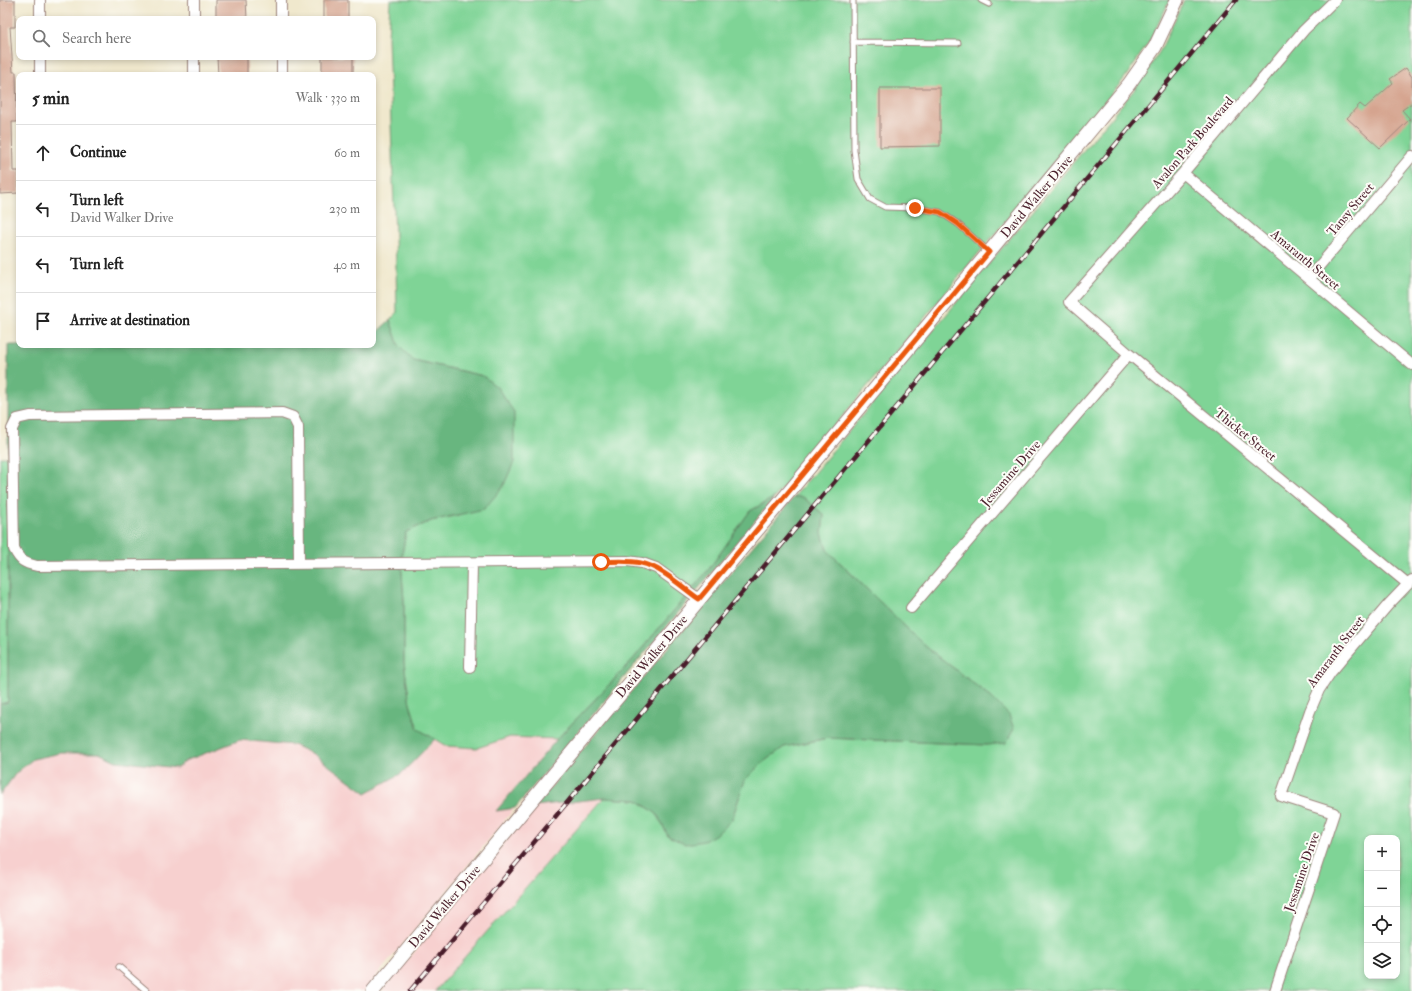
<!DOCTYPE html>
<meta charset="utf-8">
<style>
body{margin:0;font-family:"IM FELL Double Pica",serif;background:#f6f6f6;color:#222}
.controls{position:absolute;right:12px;bottom:12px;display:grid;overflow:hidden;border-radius:8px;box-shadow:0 2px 6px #0003}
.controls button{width:36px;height:36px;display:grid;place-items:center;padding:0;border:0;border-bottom:1px solid #e0e0e0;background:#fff;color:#222;font:20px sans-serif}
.stop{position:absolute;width:12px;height:12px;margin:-9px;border:3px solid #ea580c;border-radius:50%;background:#fff}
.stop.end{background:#ea580c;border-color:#fff;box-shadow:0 1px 4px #0008}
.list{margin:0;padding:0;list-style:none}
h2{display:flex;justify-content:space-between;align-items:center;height:52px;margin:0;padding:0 16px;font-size:17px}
h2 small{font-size:13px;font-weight:400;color:#767676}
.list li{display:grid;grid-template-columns:26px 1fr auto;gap:12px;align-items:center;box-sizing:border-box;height:56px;padding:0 16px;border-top:1px solid #e0e0e0}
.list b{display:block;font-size:15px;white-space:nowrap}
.list p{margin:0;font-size:13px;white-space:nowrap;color:#767676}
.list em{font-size:13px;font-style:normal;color:#767676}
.icon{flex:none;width:22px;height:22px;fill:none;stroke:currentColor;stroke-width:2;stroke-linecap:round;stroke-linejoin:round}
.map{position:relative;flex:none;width:1412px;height:991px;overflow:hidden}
.search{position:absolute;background:#fff;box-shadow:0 2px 6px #0003;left:16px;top:16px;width:360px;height:44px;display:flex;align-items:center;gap:10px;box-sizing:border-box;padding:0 14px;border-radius:8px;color:#767676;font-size:15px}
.panel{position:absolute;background:#fff;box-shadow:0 2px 6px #0003;left:16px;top:72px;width:360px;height:276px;border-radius:8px}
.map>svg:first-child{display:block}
.built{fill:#f7d0cf}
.green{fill:#7fd496;stroke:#647a60;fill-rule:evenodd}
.forest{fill:#67b67f;stroke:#586a55}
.building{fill:#d5a48f}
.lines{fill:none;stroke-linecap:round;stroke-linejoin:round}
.service-casing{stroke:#9d847c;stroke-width:7}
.minor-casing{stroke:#9d847c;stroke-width:12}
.tertiary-casing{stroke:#9d847c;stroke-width:15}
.service{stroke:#fff;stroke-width:5}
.minor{stroke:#fff;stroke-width:10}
.tertiary{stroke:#fff;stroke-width:13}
.rail-casing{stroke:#4a1f2b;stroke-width:4.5}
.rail{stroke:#fdfcf7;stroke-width:3;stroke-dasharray:9;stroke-linecap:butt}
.route{stroke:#ea580c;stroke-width:5}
.labels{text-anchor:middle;stroke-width:4;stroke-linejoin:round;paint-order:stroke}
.street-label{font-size:13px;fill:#4a1f2b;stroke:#fdfcf7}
</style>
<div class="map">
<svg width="1412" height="991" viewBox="0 0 1412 991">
<rect width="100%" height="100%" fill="#fdfcf7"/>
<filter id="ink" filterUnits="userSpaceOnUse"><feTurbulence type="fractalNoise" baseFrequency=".025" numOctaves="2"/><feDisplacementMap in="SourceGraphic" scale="8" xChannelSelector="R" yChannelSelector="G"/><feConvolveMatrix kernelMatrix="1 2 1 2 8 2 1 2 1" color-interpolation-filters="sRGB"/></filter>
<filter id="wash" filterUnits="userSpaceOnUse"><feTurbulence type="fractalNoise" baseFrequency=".012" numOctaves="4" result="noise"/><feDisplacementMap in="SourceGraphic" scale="16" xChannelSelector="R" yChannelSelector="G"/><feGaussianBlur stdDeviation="0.9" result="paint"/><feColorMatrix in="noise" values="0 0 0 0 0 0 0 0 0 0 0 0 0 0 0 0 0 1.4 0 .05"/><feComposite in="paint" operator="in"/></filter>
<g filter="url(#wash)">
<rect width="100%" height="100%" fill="#f0e8cd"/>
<path class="built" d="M510 737 557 739 496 810 515 808 364 991H0V795L16 773 33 759 61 753H99L116 761H185L240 740 293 745 313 754 366 793 402 773 435 739 446 746 477 748Z
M604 798 435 991H382L535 806Z"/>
<path class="green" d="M390 0H1170L1149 42 1124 79 775 497 750 511 709 569 629 664 557 739 510 737 477 748 446 746 418 729 410 704 404 663V601L401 560 406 532 431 521 459 515 483 376 413 360 399 346 390 320 397 313 396 266 388 38Z
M1184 0H1412V991H435L604 798 637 800 657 814 668 836 732 819 745 780 762 763 784 747 828 738 987 745 1009 715 992 698 925 646 827 550 822 533 824 515 803 497H794L1134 90 1160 51ZM1367 838H1397V976H1367Z
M0 457H8V702L0 704Z"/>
<path class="forest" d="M390 320 399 346 413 360 483 376 497 387 514 412V462L503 487 484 509 431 521 406 532 401 560 404 601V663L410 704 418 729 435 739 402 773 366 793 313 754 293 745 240 740 185 761 177 768 116 761 99 753H61L33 759 16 773 0 795V704L8 702V345H373V333L377 332Z
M775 497 515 808 496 811 557 739 629 664 709 569 750 511Z
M794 497H803L824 515 822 533 827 550 925 646 992 698 1009 715 1014 729 1006 743 987 745 828 738 784 747 762 763 745 780 732 819 718 833 704 841 685 844 668 836 657 814 637 800 604 798 535 806Z"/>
<g id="blocks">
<path class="building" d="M0 0H15V27H10L13 72H16L17 122H12L13 171H19V193L0 194Z
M216 0H246L247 19H216Z
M324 0H348V19H324Z
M217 57H247V75H218Z
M322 57H353V75H322Z
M1406 68 1412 77V103L1402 110 1410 119 1380 148 1347 118 1360 104 1365 108 1393 83 1390 79Z
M880 88H940V146L880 147Z"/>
</g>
</g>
<g filter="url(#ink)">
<use href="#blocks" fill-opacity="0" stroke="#9d847c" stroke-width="1"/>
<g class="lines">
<defs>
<path id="service" d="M853 0 854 150 858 179 870 199 885 207 915 208 940 212 958 224 988 251
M981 0 989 4
M853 42 958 43
M119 967 147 991"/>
<path id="minor" d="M40 0V19
M194 0V19
M281 0V19
M1335 0 1304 30 1183 173 1069 302 1129 354 1408 584
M40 57V75
M194 57V75
M282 57V75
M1183 173 1412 365
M1309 278 1412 156
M299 563 298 427 293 417 282 413 30 416 17 419 12 429 14 549C20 561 24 563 37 566L627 561 642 563 656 568 699 599
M911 608 1129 354
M470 667 472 563
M1275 991 1334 813 1281 796 1310 711 1319 690 1331 672 1388 605 1412 580"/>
<path id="tertiary" d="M373 991 1129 84 1155 47 1177 0"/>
</defs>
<use href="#service" class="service-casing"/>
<use href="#minor" class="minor-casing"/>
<use href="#tertiary" class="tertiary-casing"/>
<use href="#service" class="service"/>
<use href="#minor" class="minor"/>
<use href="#tertiary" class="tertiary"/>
<defs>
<path id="rail" d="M410 991 1236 0"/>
</defs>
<use href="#rail" class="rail-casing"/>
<use href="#rail" class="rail"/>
</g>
</g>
<g class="lines" filter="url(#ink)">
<path class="route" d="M601 562C614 561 628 560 641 563 661 567 682 587 699 599L989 252 958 224 940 212 915 208"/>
</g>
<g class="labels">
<g class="street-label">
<text transform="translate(1192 142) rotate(-49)" y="5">Avalon Park Boulevard</text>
<text transform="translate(1036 196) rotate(-50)" y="5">David Walker Drive</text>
<text transform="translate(1350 209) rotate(-50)" y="5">Tansy Street</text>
<text transform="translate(1306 259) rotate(40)" y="5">Amaranth Street</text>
<text transform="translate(1246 434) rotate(39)" y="5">Thicket Street</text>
<text transform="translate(1010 473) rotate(-49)" y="5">Jessamine Drive</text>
<text transform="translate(1335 651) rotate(-53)" y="5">Amaranth Street</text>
<text transform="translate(651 656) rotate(-50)" y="5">David Walker Drive</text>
<text transform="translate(1301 872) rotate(-71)" y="5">Jessamine Drive</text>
<text transform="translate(444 906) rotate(-50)" y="5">David Walker Drive</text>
</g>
</g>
</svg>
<div class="controls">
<button>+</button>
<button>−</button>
<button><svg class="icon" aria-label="locate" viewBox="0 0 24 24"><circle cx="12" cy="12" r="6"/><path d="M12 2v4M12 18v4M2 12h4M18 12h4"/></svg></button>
<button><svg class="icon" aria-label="layers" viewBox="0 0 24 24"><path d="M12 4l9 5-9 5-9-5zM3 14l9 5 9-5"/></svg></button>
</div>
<div class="stop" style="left:601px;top:562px"></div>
<div class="stop end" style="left:915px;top:208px"></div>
<div class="search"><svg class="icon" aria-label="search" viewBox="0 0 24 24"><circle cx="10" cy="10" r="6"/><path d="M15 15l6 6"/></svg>Search here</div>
<section class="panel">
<h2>5 min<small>Walk · 330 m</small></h2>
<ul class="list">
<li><svg class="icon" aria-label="ahead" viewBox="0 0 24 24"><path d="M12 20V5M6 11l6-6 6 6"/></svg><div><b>Continue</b></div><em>60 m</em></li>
<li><svg class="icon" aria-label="left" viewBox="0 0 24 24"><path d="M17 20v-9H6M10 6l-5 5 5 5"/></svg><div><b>Turn left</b><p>David Walker Drive</p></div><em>230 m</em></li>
<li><svg class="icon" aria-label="left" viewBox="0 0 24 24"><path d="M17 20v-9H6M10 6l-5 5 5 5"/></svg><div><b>Turn left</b></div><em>40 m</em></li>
<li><svg class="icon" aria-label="arrive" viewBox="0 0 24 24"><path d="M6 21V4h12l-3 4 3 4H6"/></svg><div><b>Arrive at destination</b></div></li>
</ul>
</section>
</div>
